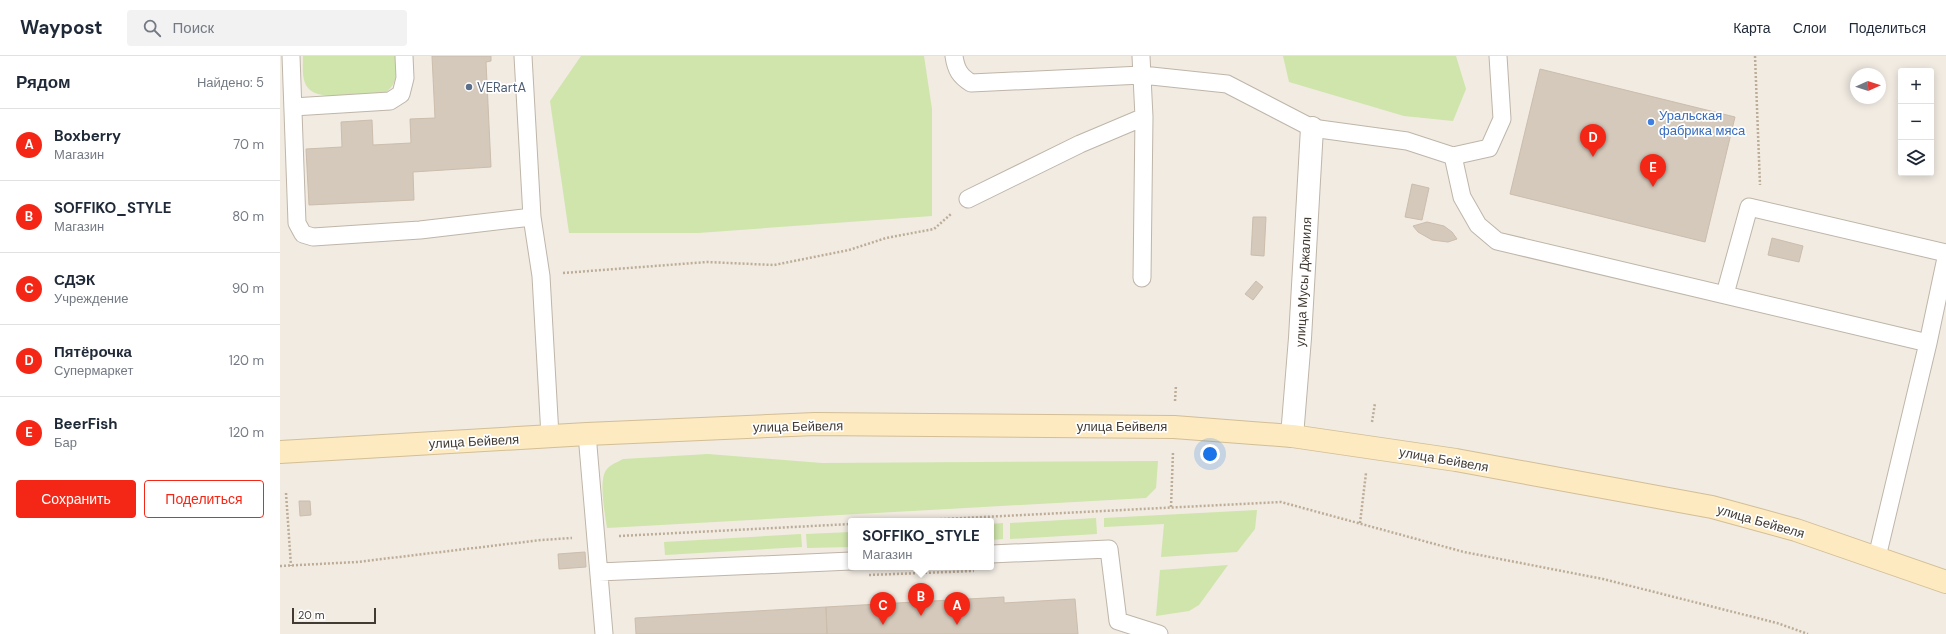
<!DOCTYPE html>
<html lang="ru">
<meta charset="utf-8">
<style>
body{margin:0;font-family:"DM Sans",sans-serif;background:#f2f2f3;color:#1f2937}
.controls{position:absolute;right:12px;top:12px;display:grid;overflow:hidden;border-radius:4px;box-shadow:0 2px 10px #0003}
.controls button{width:36px;height:36px;display:grid;place-items:center;padding:0;border:0;border-bottom:1px solid #e0e1e3;background:#fff;color:#1f2937;font:20px sans-serif}
.compass{position:absolute;left:1570px;top:12px;width:36px;height:36px;border-radius:50%;background:#fff;box-shadow:0 2px 10px #0003;rotate:87deg}
.scale{position:absolute;left:12px;bottom:10px;width:84px;box-sizing:border-box;padding-left:4px;border:2px solid #423b33;border-top:0;font-size:11px;line-height:14px;white-space:nowrap;color:#423b33;-webkit-text-stroke:3px #fff;paint-order:stroke}
.you{position:absolute;left:930px;top:398px;width:14px;height:14px;margin:-10px;border:3px solid #fff;border-radius:50%;background:#1a73e8;box-shadow:0 0 0 6px #1a73e833}
.badge{display:grid;place-items:center;width:26px;height:26px;border-radius:50%;background:#f42716;color:#fff;font-size:13px;font-weight:700}
.pin{position:absolute;translate:-50% -33px;filter:drop-shadow(0 1px 2px #0008)}
.pin::after{content:'';position:absolute;top:21px;width:14px;height:12px;background:inherit;clip-path:polygon(0 0,100% 0,50% 100%)}
.popup{position:absolute;left:568px;top:462px;width:146px;height:52px;box-sizing:border-box;display:grid;place-content:center;border-radius:4px;background:#fff;filter:drop-shadow(0 1px 3px #0005);font-size:13px;white-space:nowrap;color:#747a83}
.popup b{font-size:15px;color:#1f2937}
.popup::after{content:'';position:absolute;left:50%;top:100%;margin-left:-8px;border:8px solid transparent;border-top-color:#fff}
.list{margin:0;padding:0;list-style:none}
h2{display:flex;justify-content:space-between;align-items:center;height:52px;margin:0;padding:0 16px;font-size:17px}
h2 small{font-size:13px;font-weight:400;color:#747a83}
.list li{display:grid;grid-template-columns:26px 1fr auto;gap:12px;align-items:center;box-sizing:border-box;height:72px;padding:0 16px;border-top:1px solid #e0e1e3}
.list b{display:block;font-size:15px;white-space:nowrap}
.list p{margin:0;font-size:13px;white-space:nowrap;color:#747a83}
.list em{font-size:13px;font-style:normal;color:#747a83}
.actions{display:flex;gap:8px;padding:12px 16px}
.actions a{flex:1;padding:9px 0;border:1px solid #f42716;border-radius:4px;text-align:center;font-size:14px;color:#f42716}
.actions .main{background:#f42716;color:#fff}
.icon{flex:none;width:22px;height:22px;fill:none;stroke:currentColor;stroke-width:2;stroke-linecap:round;stroke-linejoin:round}
.map{position:relative;flex:none;width:1666px;height:578px;overflow:hidden}
header{display:flex;align-items:center;gap:24px;box-sizing:border-box;height:56px;padding:0 20px;background:#fff;border-bottom:1px solid #e0e1e3}
header strong{font-size:19px}
nav{display:flex;gap:22px;margin-inline-start:auto;font-size:14px}
.search{width:280px;height:36px;background:#f2f2f3;display:flex;align-items:center;gap:10px;box-sizing:border-box;padding:0 14px;border-radius:4px;color:#747a83;font-size:15px}
main{display:flex}
aside{flex:1;background:#fff}
.map>svg:first-child{display:block}
.green{fill:#cfe5ab}
.building{fill:#d5c9bb;stroke:#ccbdac}
.lines{fill:none;stroke-linecap:round;stroke-linejoin:round}
.service-casing{stroke:#bfb5a9;stroke-width:19}
.minor-casing{stroke:#bfb5a9;stroke-width:24}
.secondary-casing{stroke:#d3be95;stroke-width:24}
.path{stroke:#bdad97;stroke-width:2.5;stroke-dasharray:2 2;stroke-linecap:butt}
.service{stroke:#fff;stroke-width:17}
.minor{stroke:#fff;stroke-width:22}
.secondary{stroke:#fdeac0;stroke-width:22}
.service-dot{fill:#5c6f8a;stroke:#fff;stroke-width:1.5}
.shop-dot{fill:#3f7fe0;stroke:#fff;stroke-width:1.5}
.labels{text-anchor:middle;stroke-width:3.5;stroke-linejoin:round;paint-order:stroke}
.service-label{font-size:13px;fill:#4e5e75;stroke:#fff;text-anchor:start}
.shop-label{font-size:13px;fill:#366cbe;stroke:#fff;text-anchor:start}
.street-label{font-size:13px;fill:#423b33;stroke:#fff}
</style>
<header>
<strong>Waypost</strong>
<div class="search"><svg class="icon" aria-label="search" viewBox="0 0 24 24"><circle cx="10" cy="10" r="6"/><path d="M15 15l6 6"/></svg>Поиск</div>
<nav><a>Карта</a><a>Слои</a><a>Поделиться</a></nav>
</header>
<main>
<aside>
<h2>Рядом<small>Найдено: 5</small></h2>
<ul class="list">
<li><span class="badge">A</span><div><b>Boxberry</b><p>Магазин</p></div><em>70 m</em></li>
<li><span class="badge">B</span><div><b>SOFFIKO_STYLE</b><p>Магазин</p></div><em>80 m</em></li>
<li><span class="badge">C</span><div><b>СДЭК</b><p>Учреждение</p></div><em>90 m</em></li>
<li><span class="badge">D</span><div><b>Пятёрочка</b><p>Супермаркет</p></div><em>120 m</em></li>
<li><span class="badge">E</span><div><b>BeerFish</b><p>Бар</p></div><em>120 m</em></li>
</ul>
<div class="actions"><a class="main">Сохранить</a><a>Поделиться</a></div>
</aside>
<div class="map">
<svg width="1666" height="578" viewBox="0 0 1666 578">
<rect width="100%" height="100%" fill="#f1ebe2"/>
<path class="green" d="M23 0H115C116 15 119 27 105 37 89 40 40 45 29 33 21 25 23 11 23 0Z
M301 0H644L652 53V160L418 177H289L270 45Z
M1003 0H1176L1186 33 1173 65 1124 60 1009 26Z
M428 398 542 407 878 405 876 432 866 442 327 472C325 458 318 422 327 413 331 408 338 406 343 403Z
M977 454 975 473 957 496 881 501 884 468 824 471V462Z
M816 462 817 478 730 483V467Z
M723 467V483L711 484V468Z
M571 476V491L527 492 526 478Z
M521 478 522 491 385 499 384 486Z
M948 509 919 549 909 555 876 560 880 514Z"/>
<path class="building" d="M152 0H211V5L206 6 211 111 133 116 134 144 29 149 26 93 62 91 61 66 92 64 93 89 131 87 130 63 155 62Z
M1260 13 1455 61 1425 186 1230 138Z
M1132 128 1149 132 1142 164 1125 161Z
M973 161H986L984 200 971 199Z
M1147 166 1164 170 1172 176 1177 183 1168 186 1152 184 1138 176 1133 170Z
M1492 182 1523 190 1519 206 1488 199Z
M976 225 983 231 973 244 965 238Z
M19 445H30L31 459 20 460Z
M305 496 306 511 279 513 278 498Z
M724 541V547L795 543 798 578H547L546 551Z
M546 551 547 578H356L355 562Z"/>
<g class="lines">
<defs>
<path id="service" d="M11 0 17 167 23 178 33 181 140 174 252 161
M243 0 252 161 261 220 270 380
M674 0C676 14 680 20 691 27L862 19 947 28 1032 72 1127 85 1173 100
M861 0 864 61 862 222
M1218 0 1222 63 1209 92 1173 100 1182 141 1198 169 1217 185 1648 287 1597 501
M13 51 110 45 121 38 125 22 124 0
M688 143 800 88 864 61
M1445 238 1469 151 1666 197
M1648 287 1666 202
M307 378 324 578
M711 498 829 493 838 565 879 578
M319 516 571 505"/>
<path id="minor" d="M1012 380 1020 282 1032 72"/>
<path id="secondary" d="M0 396 307 378 535 368 894 371 1012 380 1176 404 1432 451 1516 474 1666 526"/>
</defs>
<use href="#service" class="service-casing"/>
<use href="#minor" class="minor-casing"/>
<use href="#secondary" class="secondary-casing"/>
<path class="path" d="M1475 0 1480 129
M283 217 427 206 494 209 569 194 606 182 654 173 671 158
M895 345 896 329
M1092 366 1095 347
M6 437 11 510
M891 451 893 396
M624 465 1001 446 1184 496 1323 523 1497 567 1528 578
M1080 467 1086 417
M339 480 571 468
M0 510 77 506 261 484 292 482
M589 519 694 515"/>
<use href="#service" class="service"/>
<use href="#minor" class="minor"/>
<use href="#secondary" class="secondary"/>
</g>
<circle class="service-dot" cx="189" cy="31" r="4"/>
<circle class="shop-dot" cx="1371" cy="66" r="4"/>
<g class="labels">
<g class="service-label">
<text x="197" y="36">VERartA</text>
</g>
<g class="shop-label">
<text x="1379" y="64">Уральская<tspan x="1379" dy="15">фабрика мяса</tspan></text>
</g>
<g class="street-label">
<text transform="translate(1023 226) rotate(-87)" y="5">улица Мусы Джалиля</text>
<text transform="translate(518 370) rotate(-1)" y="5">улица Бейвеля</text>
<text x="842" y="375">улица Бейвеля</text>
<text transform="translate(194 385) rotate(-3)" y="5">улица Бейвеля</text>
<text transform="translate(1164 403) rotate(10)" y="5">улица Бейвеля</text>
<text transform="translate(1481 465) rotate(16)" y="5">улица Бейвеля</text>
</g>
</g>
</svg>
<div class="controls">
<button>+</button>
<button>−</button>
<button><svg class="icon" aria-label="layers" viewBox="0 0 24 24"><path d="M12 4l9 5-9 5-9-5zM3 14l9 5 9-5"/></svg></button>
</div>
<svg class="compass" viewBox="-18 -18 36 36"><path d="M0-13l5 13h-10z" fill="#e53935"/><path d="M0 13l5-13h-10z" fill="#747a83"/></svg>
<div class="scale">20 m</div>
<div class="you"></div>
<div class="pin badge" style="left:677px;top:569px">A</div>
<div class="pin badge" style="left:641px;top:560px">B</div>
<div class="popup"><b>SOFFIKO_STYLE</b>Магазин</div>
<div class="pin badge" style="left:603px;top:569px">C</div>
<div class="pin badge" style="left:1313px;top:101px">D</div>
<div class="pin badge" style="left:1373px;top:131px">E</div>
</div>
</main>
